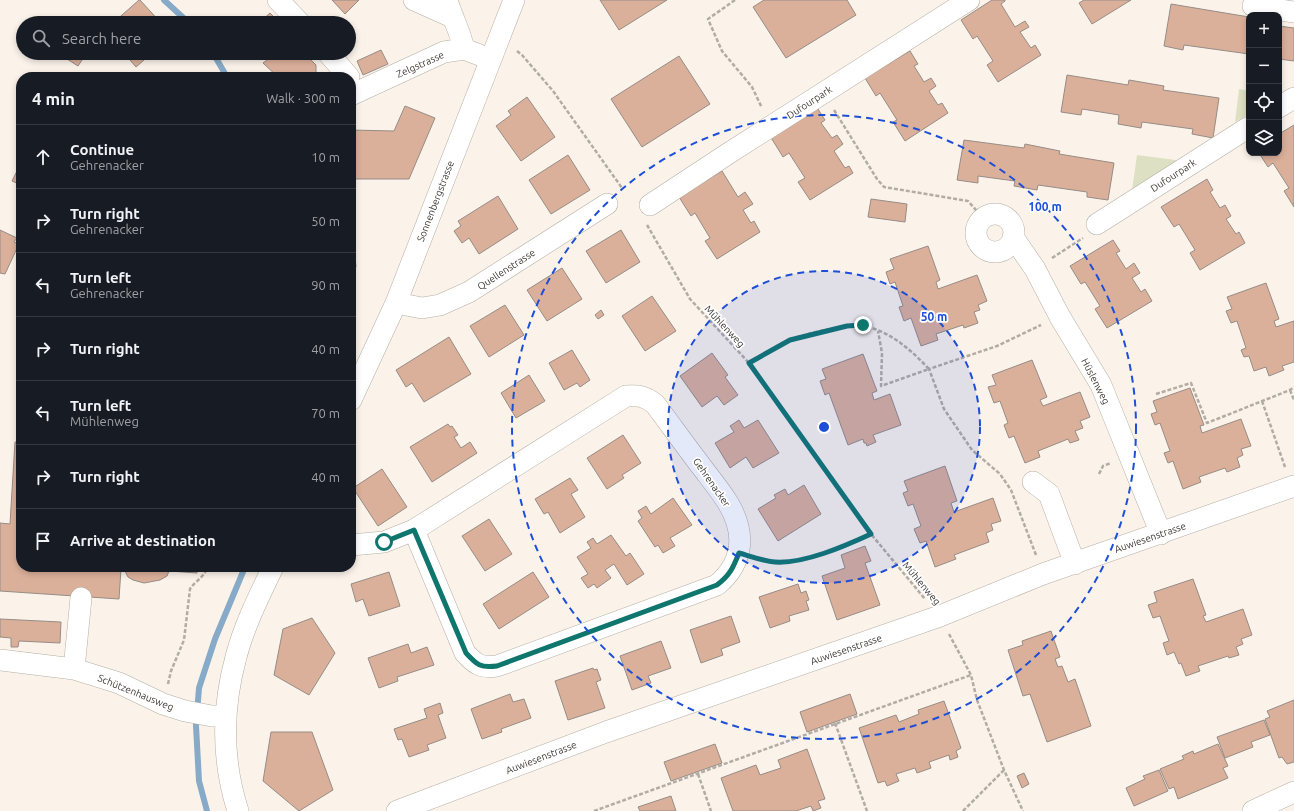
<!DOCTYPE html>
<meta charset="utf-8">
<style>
body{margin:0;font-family:Ubuntu,sans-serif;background:#242831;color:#f1f3f6}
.controls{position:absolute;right:12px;top:12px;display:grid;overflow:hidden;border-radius:8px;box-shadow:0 2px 6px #0003}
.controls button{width:36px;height:36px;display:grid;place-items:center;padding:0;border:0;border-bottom:1px solid #363941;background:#171b24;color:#f1f3f6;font:20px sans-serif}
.stop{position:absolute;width:12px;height:12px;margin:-9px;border:3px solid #0f766e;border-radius:50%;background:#fff}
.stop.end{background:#0f766e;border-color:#fff;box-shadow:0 1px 4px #0008}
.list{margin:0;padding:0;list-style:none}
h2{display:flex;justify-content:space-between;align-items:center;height:52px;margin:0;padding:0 16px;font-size:17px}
h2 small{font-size:13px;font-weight:400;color:#9ea1a6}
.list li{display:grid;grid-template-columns:26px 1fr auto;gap:12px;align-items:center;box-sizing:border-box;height:64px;padding:0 16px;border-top:1px solid #363941}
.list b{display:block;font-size:15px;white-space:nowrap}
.list p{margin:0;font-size:13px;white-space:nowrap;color:#9ea1a6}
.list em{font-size:13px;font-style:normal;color:#9ea1a6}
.icon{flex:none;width:22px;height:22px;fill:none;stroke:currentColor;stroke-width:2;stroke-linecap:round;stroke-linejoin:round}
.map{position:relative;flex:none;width:1294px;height:811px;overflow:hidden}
.search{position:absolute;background:#171b24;box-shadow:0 2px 6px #0003;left:16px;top:16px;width:340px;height:44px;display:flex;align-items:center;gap:10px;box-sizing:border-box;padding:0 14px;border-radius:22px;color:#9ea1a6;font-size:15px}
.panel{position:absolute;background:#171b24;box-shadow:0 2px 6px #0003;left:16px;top:72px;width:340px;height:500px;border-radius:16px}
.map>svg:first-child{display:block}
.green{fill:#dde0c2}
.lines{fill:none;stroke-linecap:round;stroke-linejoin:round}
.stream{stroke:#86aac7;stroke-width:6}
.building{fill:#dbb09a;stroke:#968c86}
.minor-casing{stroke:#b5aea5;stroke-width:22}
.path{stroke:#b2aca5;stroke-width:2.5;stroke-dasharray:4 2;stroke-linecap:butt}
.minor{stroke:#fff;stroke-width:21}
.route{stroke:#0f766e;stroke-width:5}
.ring{fill:none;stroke:#1d4ed8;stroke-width:2;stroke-dasharray:7 5}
.labels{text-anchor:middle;stroke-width:3.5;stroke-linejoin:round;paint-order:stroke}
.street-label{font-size:10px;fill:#3d3a37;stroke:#fff}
.centre{fill:#1d4ed8;stroke:#fff;stroke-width:2}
.ring-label{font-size:12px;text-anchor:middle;font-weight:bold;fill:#1d4ed8;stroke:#fff;stroke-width:3.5;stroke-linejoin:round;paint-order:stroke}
</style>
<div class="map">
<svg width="1294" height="811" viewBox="0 0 1294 811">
<rect width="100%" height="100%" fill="#fbf3ea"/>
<path class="green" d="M1239 89 1249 91V114L1235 122Z
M1137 155 1183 161 1132 190Z"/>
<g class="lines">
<path class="stream" d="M164 0 189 23
M213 53 227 77
M207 811 199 781 196 726 199 688 215 639 245 567"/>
</g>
<path class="building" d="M140 0 161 23H113L139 0Z
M332 0H359L345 14Z
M600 0H667L619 30Z
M764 0H847L856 15 786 58 753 7Z
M992 0H1005V1L1001 4 1015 27 1025 21 1029 27 1020 32 1031 48 1035 45 1041 55 998 82 987 65 993 61 977 36 973 39 961 20Z
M1084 0H1131L1092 24 1079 3Z
M1171 4 1249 17V54L1184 45 1183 50 1164 46Z
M270 13 280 23H259Z
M1279 26 1294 28V61L1279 59Z
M381 50 388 64 363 75 357 61Z
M910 51 918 64 914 66 924 82 931 78 936 86 929 91 938 105 942 103 948 113 905 141 893 122 897 120 880 93 876 96 865 78Z
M71 53H78L84 57 78 66 67 59Z
M111 53H152L136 67 124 53 117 60Z
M260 53H309L310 54 307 56 316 65V74L313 77H278L263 63 267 60Z
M679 56 710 104 642 147 611 99Z
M1067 75 1128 85 1129 80 1164 86 1163 90 1219 98 1213 138 1192 134 1193 129 1142 122 1141 128 1118 124 1119 115 1082 109 1081 115 1061 112Z
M527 97 555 137 521 161 496 126 511 115 508 111Z
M405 106 435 118 409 179H351V130L394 131Z
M816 106 825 120 821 123 832 138 837 135 843 144 834 151 845 168 849 166 853 173 810 200 798 182 805 178 789 153 783 157 770 136Z
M1294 125V207L1284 191 1289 188 1273 163 1268 167 1259 153H1279V134Z
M964 140 1024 148 1025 144 1060 151 1059 154 1114 163 1108 200 1087 197V192L1038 185 1037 190 1014 186 1015 181 978 176V183L957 180Z
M568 155 590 190 551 214 529 180Z
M21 163V185L12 181Z
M722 171 738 197 745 192 753 204 743 210 751 223 754 221 760 232 717 259 705 241 710 238 695 213 691 216 679 197Z
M1207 179 1213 190 1210 192 1220 208 1225 205 1231 216 1226 219 1236 234 1239 232 1245 243 1200 270 1190 253 1195 250 1179 224 1174 227 1161 207Z
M498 196 518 229 479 254 469 238 462 243 454 231 461 226 458 221Z
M871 199 907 204 905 222 868 217Z
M0 230 17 238 14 242 19 244 5 274 0 273Z
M621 230 640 262 606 283 586 251Z
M1113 240 1120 251 1116 253 1126 269 1134 263 1140 273 1132 278 1141 292 1145 289 1152 301 1107 328 1095 309 1100 306 1085 282 1081 284 1070 266Z
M928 246 940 280 936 282 938 289 977 275 987 301 978 305 980 310 974 312 978 323 964 328 963 325 936 334 938 340 921 346 911 318 904 321 899 307 903 306 895 282 890 284 886 272 894 269 890 259Z
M351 254V258L355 257 356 267 351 268 352 276 351 277Z
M562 268 582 299 547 321 527 290Z
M1266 283 1279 319 1274 321 1276 327 1294 321V362L1282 366 1284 370 1269 376 1266 367 1254 371 1249 356 1244 357 1241 350 1246 348 1237 321 1231 323 1226 311 1232 309 1227 297Z
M652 296 676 331 645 351 622 316Z
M505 305 524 335 489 357 470 326Z
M601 310 604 315 598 319 595 315Z
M449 337 471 374 424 402 412 383 406 387 396 370Z
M572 350 590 380 580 387 577 383 564 390 549 363Z
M712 353 728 375 725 377 738 395 724 405 717 396 702 407 680 376Z
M863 354 877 391 872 393 874 400 890 394 901 425 873 435 876 442 867 446 866 443H864L863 439 848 445 829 393 825 395 820 381 826 379 822 369Z
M1032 360 1047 397 1040 400 1043 406 1080 392 1090 417 1080 421 1083 428 1075 431 1079 440 1070 443 1068 439 1038 451 1040 457 1025 463 1014 436 1009 438 1004 425 1008 423 1000 401 994 403 988 387 996 385 992 375Z
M529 375 545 401 516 418 501 393Z
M1190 388 1204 425 1200 426 1202 433 1241 419 1251 446 1241 449 1243 455 1237 458 1240 467 1227 472 1225 468 1199 477 1201 482 1183 489 1173 461 1168 463 1164 453 1170 451 1160 423 1155 425 1151 414 1157 412 1153 401Z
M739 420 744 428 758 420 779 453 753 468 746 457 730 468 715 443 734 432 730 426Z
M448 424 450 427 452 426 458 435 454 437 461 448 470 442 477 453 432 482 410 447Z
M623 435 641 463 622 475 624 478 607 489 587 458Z
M15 442H21V567H198L197 573 169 571 167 576 160 580 144 583 133 580 128 577 124 569H121L119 599 0 591V523L10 524Z
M945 466 957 501 951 503 954 512 993 498 1001 521 991 524 993 530 986 533 989 542 954 555 956 559 935 567 926 541 920 543 914 529 921 526 913 504 908 506 903 493 908 491 904 481Z
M382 469 407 507 378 526 353 488Z
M570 478 578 490 571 494 585 517 560 533 548 512 544 514 535 499Z
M804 485 821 514 778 541 758 509 776 498 774 495 785 489 788 495Z
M673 498 692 525 670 538 675 546 663 553 658 545 655 547 638 521 642 518 638 511 646 506 651 514Z
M489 519 512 554 485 571 462 536Z
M611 535 626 556 630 553 644 574 627 585 614 564 605 570 611 578 597 588 594 584 588 588 581 578 588 574 577 557 591 548 587 542 593 538 597 544Z
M865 546 871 561 865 563 880 605 837 620 822 576 845 568 841 555Z
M389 572 400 606 369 616 363 599 356 602 351 584Z
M533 572 549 597 499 629 483 604Z
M1193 579 1206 615 1203 616 1206 622 1243 609 1252 635 1241 639 1243 644 1236 647 1239 655 1229 658 1228 656 1198 666 1200 671 1186 676 1181 663 1179 664 1174 652 1167 655 1163 643 1169 641 1160 616 1153 618 1148 605 1157 602 1154 592Z
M798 584 801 593 806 591 809 600 806 601 809 610 789 616 790 621 770 628 759 597Z
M731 616 740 642 721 649 723 655 701 663 690 630Z
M312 618 335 653 309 695 274 675 283 629Z
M0 619 61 622 60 643 19 641 18 647H11V638L0 637Z
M1051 631 1060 657 1055 659 1058 667 1062 666 1068 682 1075 679 1091 726 1047 742 1030 694 1023 696 1008 650 1023 645 1022 641Z
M661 641 671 668 648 676 651 683 632 690 620 656Z
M408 644 411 653 427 647 434 665 397 677 398 681 379 688 368 658Z
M593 668 594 670 597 669 601 680 596 682 605 708 568 720 555 681Z
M510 694 513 702 524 699 531 718 501 729 502 732 482 739 471 709Z
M850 694 857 714 807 732 800 712Z
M1294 700V762L1287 764 1282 757 1279 758 1265 719 1270 717 1267 711Z
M944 701 961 748 956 751 958 757 950 760 949 755 929 762 931 768 917 773 915 768 896 774 899 781 887 786 885 781 878 783 859 728 896 715 899 722 919 714 918 710Z
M440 703 443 713 438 715 446 738 427 745 429 750 409 757 402 739 398 740 394 729 427 718 424 709Z
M1264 720 1270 735 1251 742 1253 747 1225 758 1217 737Z
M271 732H312L333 790 299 811 263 781Z
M715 744 722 763 671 781 664 762Z
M1218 744 1228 766 1223 768 1228 778 1178 799 1174 787 1169 789 1160 769 1184 759 1182 756 1193 751 1194 754Z
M807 749 825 799 818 801 821 808 813 811 811 806 796 811H733L721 778 756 765 760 775 781 768 778 760Z
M1159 770 1168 791 1134 806 1126 788 1145 779 1143 776Z
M1024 773 1029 784 1022 788 1017 776Z
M671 796 676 811H640L638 807Z"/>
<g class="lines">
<defs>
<path id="minor" d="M278 0 300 23
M414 0 452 17
M447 0C452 17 460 31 464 49
M1253 6 1294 12
M328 53 349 77
M351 95 444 52 464 49 490 59
M1279 107 1294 98
M650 205 729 153 969 0
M976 233a19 19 0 1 1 38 0a19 19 0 1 1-38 0Z
M1097 224 1249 127
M1013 237 1035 269 1060 317 1101 385 1161 534
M396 303 422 308 440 305 469 292 607 204
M351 400 396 303 514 0
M1033 482 1049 494 1075 564
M351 545 384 542 414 530 626 396C638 395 645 396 655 404 670 424 685 445 701 466 710 478 720 490 728 503 746 533 744 562 717 585L497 666C481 668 476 665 465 653L414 530
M0 660 74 669 119 683 163 704 185 711 212 716H225
M74 669 81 598
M238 811C222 761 222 708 236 657 244 626 259 596 273 567
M397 811 606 732 940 616 1043 574 1294 486
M1253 811 1294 792"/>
</defs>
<use href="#minor" class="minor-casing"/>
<path class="path" d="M735 0 708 19 722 51 752 87 762 108
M517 51 522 55 553 91 622 188
M834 110 877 179 884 187 968 201 983 218
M647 225 690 299 749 363 871 534 925 599
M1052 258 1083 238
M749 363C762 355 775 346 789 340 804 334 849 323 864 326 890 331 911 350 929 369L881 386 882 353 878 331
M1290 390 1294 400
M1156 394 1191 383 1207 423 1290 390 1294 387
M1262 401 1285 467
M1099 474 1103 466 1111 463
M1036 555 1011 490 1000 474 972 450 944 409 929 369 997 346 1041 325
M759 558C764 559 769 561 774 562 801 565 846 545 871 534
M949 634 971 675 977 700 1004 770 1023 811
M168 684 171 671 184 640 190 589C195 581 205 577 207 567
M835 723 867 811
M698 774 711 811
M594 811 971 675
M963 811 1004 770"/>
<use href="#minor" class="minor"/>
</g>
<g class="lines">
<path class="route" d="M384 542 414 530 466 653C477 665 480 668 497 666L717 585C730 575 733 568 739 553 750 556 763 561 775 562 804 564 845 546 871 534L749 363 790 340 847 326 863 325"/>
</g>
<circle cx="824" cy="427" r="156" fill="#1d4ed8" fill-opacity=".12"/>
<g class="ring">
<circle cx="824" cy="427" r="156"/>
<circle cx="824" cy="427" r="312"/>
</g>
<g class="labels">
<g class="street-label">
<text transform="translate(420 64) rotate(-24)" y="4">Zelgstrasse</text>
<text transform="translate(809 102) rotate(-33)" y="4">Dufourpark</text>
<text transform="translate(1173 175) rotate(-33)" y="4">Dufourpark</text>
<text transform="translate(435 201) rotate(-69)" y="4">Sonnenbergstrasse</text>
<text transform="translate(506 269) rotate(-33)" y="4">Quellenstrasse</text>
<text transform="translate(725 326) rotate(47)" y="4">Mühlenweg</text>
<text transform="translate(1096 381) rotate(63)" y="4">Hüslenweg</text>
<text transform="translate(712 482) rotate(55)" y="4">Gehrenacker</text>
<text transform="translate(1150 537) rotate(-19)" y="4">Auwiesenstrasse</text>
<text transform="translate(922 583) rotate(50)" y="4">Mühlenweg</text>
<text transform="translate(846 649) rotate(-19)" y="4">Auwiesenstrasse</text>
<text transform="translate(136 692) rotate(22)" y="4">Schützenhausweg</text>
<text transform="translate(541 757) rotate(-21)" y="4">Auwiesenstrasse</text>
</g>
</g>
<circle cx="824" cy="427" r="6" class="centre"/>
<g class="ring-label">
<text x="1045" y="211">100 m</text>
<text x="934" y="321">50 m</text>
</g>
</svg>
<div class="controls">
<button>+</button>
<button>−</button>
<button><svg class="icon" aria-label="locate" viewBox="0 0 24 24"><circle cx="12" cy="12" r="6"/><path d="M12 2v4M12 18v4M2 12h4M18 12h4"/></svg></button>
<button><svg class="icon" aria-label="layers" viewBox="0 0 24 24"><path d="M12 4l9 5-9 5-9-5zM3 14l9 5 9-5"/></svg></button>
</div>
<div class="stop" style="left:384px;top:542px"></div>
<div class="stop end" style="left:863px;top:325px"></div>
<div class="search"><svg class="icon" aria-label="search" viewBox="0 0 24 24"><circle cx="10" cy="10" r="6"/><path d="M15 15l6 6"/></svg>Search here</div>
<section class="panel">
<h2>4 min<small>Walk · 300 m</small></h2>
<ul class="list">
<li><svg class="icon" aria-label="ahead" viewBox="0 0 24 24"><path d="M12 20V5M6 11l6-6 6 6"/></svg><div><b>Continue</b><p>Gehrenacker</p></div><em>10 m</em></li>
<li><svg class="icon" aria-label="right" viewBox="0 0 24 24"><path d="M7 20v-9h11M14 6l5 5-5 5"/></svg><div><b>Turn right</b><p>Gehrenacker</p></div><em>50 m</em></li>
<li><svg class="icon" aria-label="left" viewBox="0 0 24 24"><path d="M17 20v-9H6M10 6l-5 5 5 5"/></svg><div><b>Turn left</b><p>Gehrenacker</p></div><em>90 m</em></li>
<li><svg class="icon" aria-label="right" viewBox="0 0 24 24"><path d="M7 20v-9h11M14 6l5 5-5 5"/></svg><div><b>Turn right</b></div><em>40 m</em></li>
<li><svg class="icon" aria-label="left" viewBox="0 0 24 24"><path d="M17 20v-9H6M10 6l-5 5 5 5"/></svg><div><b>Turn left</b><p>Mühlenweg</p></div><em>70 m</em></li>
<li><svg class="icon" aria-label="right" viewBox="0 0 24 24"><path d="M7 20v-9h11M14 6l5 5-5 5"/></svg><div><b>Turn right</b></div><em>40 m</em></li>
<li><svg class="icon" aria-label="arrive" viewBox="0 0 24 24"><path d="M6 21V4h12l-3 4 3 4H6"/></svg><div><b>Arrive at destination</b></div></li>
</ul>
</section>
</div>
